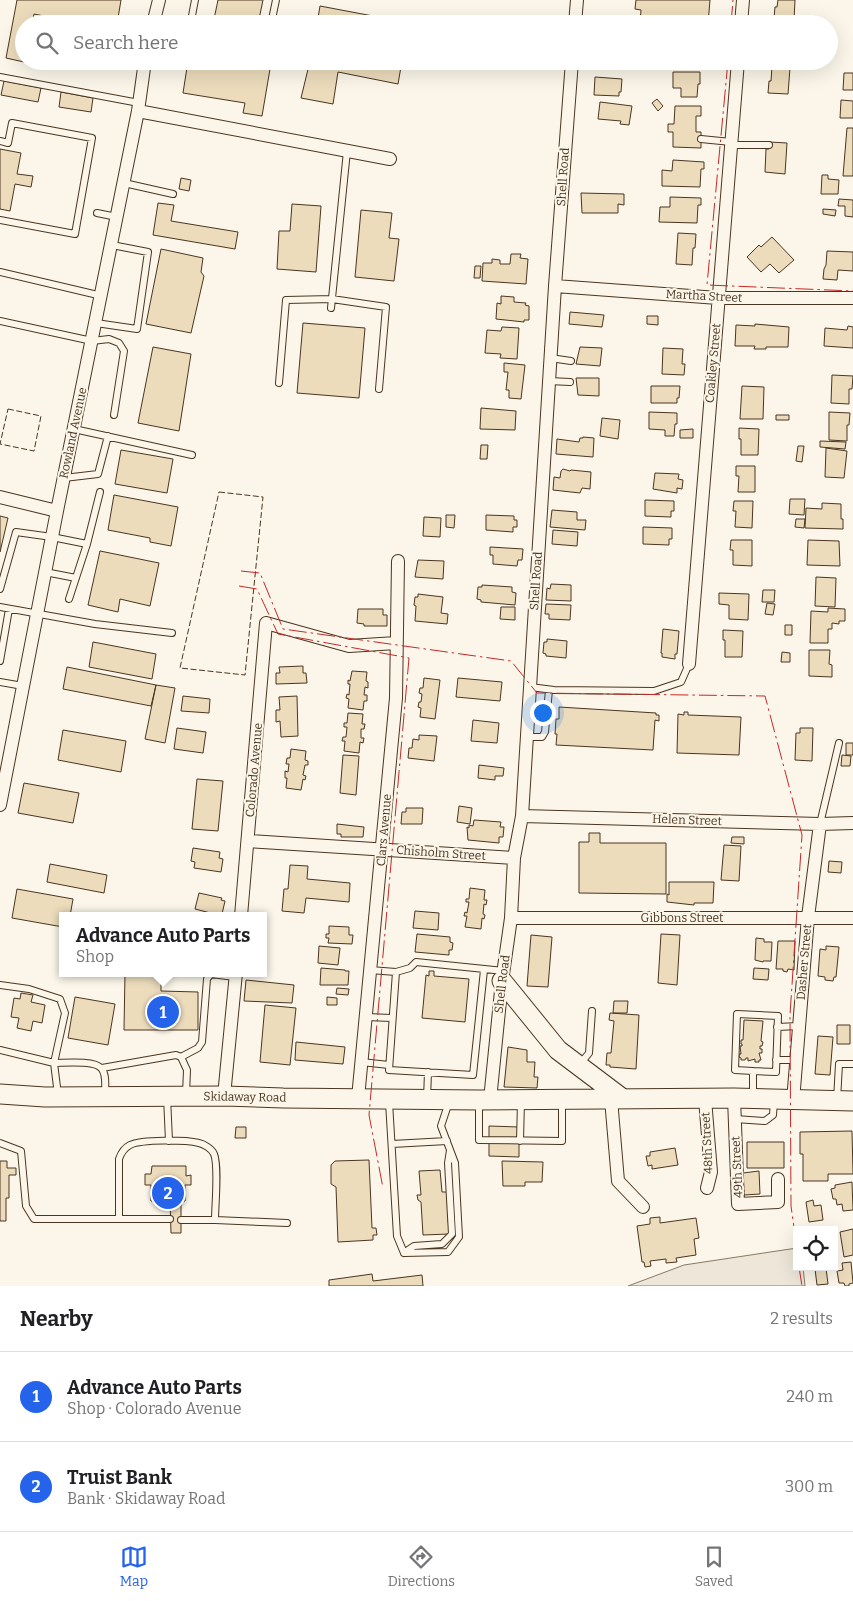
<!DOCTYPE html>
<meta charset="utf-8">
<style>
body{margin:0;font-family:Bitter,serif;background:#f6f6f6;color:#202124}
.controls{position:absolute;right:15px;bottom:15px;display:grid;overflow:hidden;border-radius:0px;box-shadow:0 5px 20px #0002}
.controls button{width:45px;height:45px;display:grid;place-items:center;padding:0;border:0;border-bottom:1px solid #e0e0e0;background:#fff;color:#202124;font:25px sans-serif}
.you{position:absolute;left:542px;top:712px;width:18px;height:18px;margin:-12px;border:4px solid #fff;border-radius:50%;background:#1a73e8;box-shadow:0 0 0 8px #1a73e833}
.badge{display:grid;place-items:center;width:32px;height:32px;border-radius:50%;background:#2563eb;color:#fff;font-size:16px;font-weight:700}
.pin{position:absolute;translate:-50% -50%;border:2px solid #fff;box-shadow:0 1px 5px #0006}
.popup{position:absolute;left:59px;top:912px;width:208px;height:65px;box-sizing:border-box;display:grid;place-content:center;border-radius:0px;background:#fff;filter:drop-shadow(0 1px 4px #0005);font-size:16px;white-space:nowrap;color:#757577}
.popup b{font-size:19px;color:#202124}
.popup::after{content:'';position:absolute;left:50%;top:100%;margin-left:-10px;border:10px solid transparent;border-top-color:#fff}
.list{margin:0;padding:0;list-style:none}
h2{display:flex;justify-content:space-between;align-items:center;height:65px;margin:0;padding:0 20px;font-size:21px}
h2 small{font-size:16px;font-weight:400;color:#757577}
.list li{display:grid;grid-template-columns:32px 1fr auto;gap:15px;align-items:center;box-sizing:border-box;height:90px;padding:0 20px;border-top:1px solid #e0e0e0}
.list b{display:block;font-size:19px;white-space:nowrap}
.list p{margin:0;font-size:16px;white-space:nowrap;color:#757577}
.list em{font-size:16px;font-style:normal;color:#757577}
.icon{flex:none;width:28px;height:28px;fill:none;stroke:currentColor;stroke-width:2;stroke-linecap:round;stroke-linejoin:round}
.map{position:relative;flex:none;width:853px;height:1286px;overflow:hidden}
.search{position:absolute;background:#fff;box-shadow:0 5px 20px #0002;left:15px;right:15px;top:15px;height:55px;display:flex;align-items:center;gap:12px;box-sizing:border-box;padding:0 18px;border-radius:28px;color:#757577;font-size:19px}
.sheet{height:245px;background:#fff}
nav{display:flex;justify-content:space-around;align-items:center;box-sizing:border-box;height:70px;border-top:1px solid #e0e0e0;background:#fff;font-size:14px;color:#757577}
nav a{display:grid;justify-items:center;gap:2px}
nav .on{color:#2563eb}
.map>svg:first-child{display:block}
.green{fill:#ede6d9;stroke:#887966}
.building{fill:#ecdcbc;stroke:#4a3520}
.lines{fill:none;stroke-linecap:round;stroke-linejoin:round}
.lane-casing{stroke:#4a3520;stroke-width:8}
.street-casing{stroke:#4a3520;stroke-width:14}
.primary-casing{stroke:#4a3520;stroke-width:21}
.lane{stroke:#fbf6e9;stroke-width:6}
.street{stroke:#fbf6e9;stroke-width:12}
.primary{stroke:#fbf6e9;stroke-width:19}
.fence{stroke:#4a3520;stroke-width:1;stroke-dasharray:6 2.5;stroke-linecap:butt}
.power{stroke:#c62828;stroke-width:1;stroke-dasharray:18 4 2.5 4;stroke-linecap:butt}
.labels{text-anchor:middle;stroke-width:4;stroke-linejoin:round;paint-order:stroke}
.street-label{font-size:12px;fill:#4a3520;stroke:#fbf6e9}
</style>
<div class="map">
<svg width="853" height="1286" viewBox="0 0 853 1286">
<rect width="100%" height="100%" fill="#fbf6e9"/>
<path class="green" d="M797 1248V1267H803L805 1286H628L684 1265Z"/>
<path class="building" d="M17 0H121L117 24H83L34 14 32 24H24V62L6 58Z
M218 0H263L258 24H213Z
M636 0H710L708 24H640L641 10 635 9Z
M778 0H795L794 20 774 18 775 7H777Z
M320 6 410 23V24H317Z
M188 61H218L270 69 262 116 243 113 245 103 183 93Z
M310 61H402L398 84 338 72 333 104 301 98Z
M772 66 790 68 788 94 768 93 769 81H771Z
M673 72H700V84H698L697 97H681V88H673Z
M844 73H853V90H843Z
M595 77 622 79 621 92H619V96L594 95Z
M4 81 41 88 38 102 1 95Z
M61 92 93 98 91 112 59 107Z
M657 99 663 106 658 111 652 103Z
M841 100 853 101V118H840Z
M600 102 632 106 629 125 620 124 621 121 598 119Z
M675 106H701V116H696V132H701V148L673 147V132H668V124H674Z
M847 128H853V176H843Z
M769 142 787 143 785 174 765 172 766 149H769Z
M0 149 21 153 17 174 33 176 31 187 15 184 10 211 0 209Z
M673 160 704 162V169H701L700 187 662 186V170L672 171Z
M822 175H828V179L839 180 838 194H821Z
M181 178 191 180 189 191 179 189Z
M581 193 624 194V205L618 204V213H582Z
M670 197 701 198V205H698L697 223 659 222 660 207H670Z
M839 199 853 200V217L845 216V206H838Z
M158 203 174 205 171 221 238 232 235 249 153 235Z
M292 204 321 206 316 272 277 269 279 231H290Z
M823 209 836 210 835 216 823 214Z
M361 210 392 213 389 238 399 239 394 281 355 277Z
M678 233 696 234 695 248H693L692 265 676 264Z
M772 237 794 260 779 273 770 264 761 272 747 257 759 245 761 247Z
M161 249 203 258 201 272 204 276 191 333 146 324Z
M827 251 853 252V271L838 270 837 280 823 279 824 269 826 265Z
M511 254H521L520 258 528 259 526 284 482 281 483 263H492V259L500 260V264H510Z
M475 266H481L480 278H474Z
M501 296 514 297V302L526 303 525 305 529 306V320H524V322L496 319 497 303 501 304Z
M570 312 604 315 602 327 569 324Z
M647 316H658V325L647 324Z
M303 323 365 328 359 398 297 393Z
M755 324 789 327 788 347H766V349H754L755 346H735L736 325 755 326Z
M848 326 853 327V348L824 346 825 328 847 330Z
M502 327 519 328 517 359 500 358 501 354 485 353 487 330 501 331Z
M153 347 191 354 179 431 138 423Z
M580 347 602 348 600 366 576 364Z
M663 348 683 349 682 364H685L684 375 662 374Z
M504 363 525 365 521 399 509 398V390H506L508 372H504Z
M832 375 853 376 852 389H849V404L831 403Z
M576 378H599V396L578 395Z
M651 386H680L679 398H677V403H651Z
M742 386 764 387 763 419H740Z
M481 408 516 411 515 430 480 429Z
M649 412 677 413V424H675L674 436H665V430L649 429Z
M829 412 850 413 849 425H847V441L829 440Z
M776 415H789V420H776Z
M602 418 620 420 618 439 600 436Z
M739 428 759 429 758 455H741V439H739Z
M693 429V438H680V430Z
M583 437 594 438 593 457 556 454 557 439 579 442 580 438H583Z
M820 441 846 442 845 449 820 447Z
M481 445H488L487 459H480Z
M798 446H804L802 462 796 461Z
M826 448 847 451 844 478 825 477Z
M121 450 173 459 167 493 115 484Z
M736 466H755V492H738L739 476H736Z
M563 469 570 471 571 470 591 472 590 489 582 488 580 493 553 490 554 477 560 478 561 471Z
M655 473 679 474 678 479 683 480 682 489 677 488V493L653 489Z
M114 495 178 507 171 546 150 542V538L108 530Z
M790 499H805L804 515 789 514Z
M645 500 674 501V511H671V517L645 516Z
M734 501H753L752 528 735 527 736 511H733Z
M822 503 841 504V519H843V529L805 528 806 508 822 509Z
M552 510 577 512V520H586L585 530 550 527Z
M446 515H455L454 528 446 527Z
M486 515 514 516V520H517V527H513V532L486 530Z
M0 516 8 518 0 552Z
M424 517 441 518 440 537 423 536Z
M796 519H805L804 528 795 527Z
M643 527 672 528V539H669V545L643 544Z
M553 530 578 532 577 546 552 544Z
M731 540H752V566L733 565V550H730Z
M808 540 839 541 840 566 807 565Z
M490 547 523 549 522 560H518L517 566 493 564V555H490Z
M100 551 159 563 150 606 120 599 118 612 88 605Z
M418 560 444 561 443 579 415 577Z
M816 577 836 578 835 607 815 606Z
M551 584 571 585V601L546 600 547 588 550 589Z
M482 585 512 587V592L516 593 515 605 481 602V600L477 599 478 587H482Z
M763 590H775L774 602H762Z
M719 593 749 594 748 620 729 619V605L719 604Z
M418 594 443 597 441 613 448 614 447 624 415 621 416 606 414 605 415 597H418Z
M767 603 775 604 773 615 765 614Z
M546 604 571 605 570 620 549 619V614H545Z
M501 607H515V620L500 619Z
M828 608 845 609V621H839V624L832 623V629H828V643H810L811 611 828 612Z
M358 609H383V615H387V626H364V624L357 623Z
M785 625H792V635H785Z
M663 629 679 631 677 654H675V659L662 657V653H661Z
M723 630 743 631 742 657H725V640H723Z
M547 639 567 641 566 658 546 656V654L543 653 544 642H547Z
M93 642 156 654 152 679 89 667Z
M809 650H830L829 664 832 665V677L809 676Z
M782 652 790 653V662H781Z
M303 666V673H306L307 683 276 684V673H280L279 667Z
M67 667 156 685 151 706 63 689Z
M352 671 367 672 366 681 368 682V688L365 687 364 695H367V701H364L363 710 348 708 349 699 346 698 347 694 349 695 350 684H348V680L350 681Z
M424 678 440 680 435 719 420 717 421 708 418 707 419 702H421L422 694 419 693 420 688H423Z
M458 678 502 682 500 701 456 697Z
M156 685 175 688 165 743 145 739Z
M183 696 210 699 209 713 181 711Z
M297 696 298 736 281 737 280 721 276 722V710H280L279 697Z
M559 707 656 713V715H659V721L655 720 653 750 556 745 557 734H555L556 719H559Z
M684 712H688V715L741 717 739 755 677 753 678 714 684 715Z
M348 713 363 714 362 724H365L364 729H361V738H364L363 743 360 742 359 753 344 751 345 741H342L343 737H346L347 727H344V723H347Z
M473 720 499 723 497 743 471 741Z
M177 728 206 732 203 753 174 749Z
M800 728H813L812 761 795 760 796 733H800Z
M63 730 126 741 121 772 58 760Z
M419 735 437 736 434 761 408 758 409 748H412L413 739 419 740Z
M846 743H853V755H846Z
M291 749 306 751 305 760 308 761V765H305L303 775 306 776 305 780 303 779 301 790 286 788 287 778H285V771L288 772 289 764H286L287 758H290Z
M343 755 359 756 356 795 340 793Z
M842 755 851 756 850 766H841Z
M479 765 504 768 503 776H495V780L478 778Z
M197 779 223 781 218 831 192 829Z
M24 783 79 793 73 823 18 813Z
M459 806 472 808 470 824 457 822Z
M406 808H423L422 824H401L402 812H406Z
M474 820 501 822 500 827H504L503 837H499V843L468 840 467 827 469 828V825L473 826Z
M337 824 364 827 363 837H341V834H337Z
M589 833H600V843H666V894L579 893V842H589Z
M732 837H744V844L731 843Z
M724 845 741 846 739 881 721 880Z
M193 848 220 852 219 858 223 859 221 872 194 868 195 862 191 861Z
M829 861 842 862 841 873 828 872Z
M50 864 107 875 104 893 47 882Z
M290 865 308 866 307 879 350 883 349 902 306 898 304 913 282 911 284 889H288Z
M669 882H714L713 903H694V905L667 902V894L669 895Z
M470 888 485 890 484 900H487L486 905 484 904 483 914 485 915 484 919 482 918 481 929 465 927 467 916H464L465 912 467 913 469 902H466V899H469Z
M17 889 73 899 70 916H63V927L12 918Z
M199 893 222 898 221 900 225 901 222 914 219 913 218 915 195 909Z
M415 911 439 913 438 930 413 928Z
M329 926 349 927V935H353L352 944 328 943 329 938H326V934H329Z
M417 934 450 937V942L453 943 452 950H449V955L415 952Z
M661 934 680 935 677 985 658 983Z
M531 935 552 937 548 987 527 986Z
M756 938 764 939V942H772L771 961H763V962L755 960Z
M778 941H795L794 970 788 969 787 972 783 971V969H776Z
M319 946 340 948 338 965 318 963Z
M826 946 839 947 836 977H834L833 981 825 980V977L818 976 820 949 826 950Z
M321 968 345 970V971H349L348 985H320Z
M754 968 769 969 768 980 753 979Z
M429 971H434V976L469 979 465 1022 422 1018 426 975 429 976Z
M125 973H161V991L198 992V1030H124Z
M246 980 294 985 292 1003 244 1001Z
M337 988 349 989 348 995 336 994Z
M21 993 33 995 31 1002 45 1005 42 1023 33 1021 31 1031 17 1028 19 1018 11 1017 14 998 20 999Z
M75 997 115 1004 108 1045 68 1038Z
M327 997 337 998V1005H327Z
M614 1001H628L627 1013H613Z
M265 1005 296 1008 290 1065 260 1062Z
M610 1013 639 1015 636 1069 610 1067V1065H606L607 1053H611L614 1021 609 1020Z
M744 1020 763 1021 761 1041 763 1042 762 1046H760V1049H762V1053H759L761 1060H759V1062H755V1059L748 1061V1058H746L745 1060H741V1058L739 1057V1054H741L740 1046H742V1044H741V1040H743Z
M837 1025H850V1044H837Z
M818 1036 833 1037 830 1075 815 1074Z
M296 1042 345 1047 343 1064 295 1060Z
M508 1047 527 1050V1062H535L534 1077H538L537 1088 504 1087Z
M489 1126 519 1127V1157L489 1156Z
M236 1127H246V1138H235Z
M852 1131 853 1174H828V1181H803V1154H800V1132Z
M747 1142H784V1168H747Z
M675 1148 678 1165 652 1169V1165L648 1166 646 1156H650V1152Z
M369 1160 372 1228H376L377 1235H373V1240L338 1242 336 1187 331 1184V1165L335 1161Z
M0 1161H7V1168H16V1175H9V1198H6V1221H0Z
M502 1161 543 1162 542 1182H525V1186H503Z
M152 1166H186V1176L191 1175V1185H185V1201H181V1233H171L170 1200 151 1201V1185H145V1174H151Z
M440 1170 442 1192H447L449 1234 423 1235 421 1202 418 1200 417 1195H421L419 1171Z
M759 1171 760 1194 744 1195 743 1173Z
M852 1182 853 1210 843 1211 842 1204 837 1205 836 1199H833L831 1189 835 1188V1185Z
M813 1200 814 1206 821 1205 823 1220 809 1222 806 1202Z
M660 1217V1223L696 1218 699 1238 694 1239 696 1255 676 1258 677 1262 666 1263V1259L650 1261 651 1266 645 1267 644 1262H642L637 1226 650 1224V1218Z
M853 1229V1255L844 1257 840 1232Z
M851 1262 853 1283 849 1284V1286H845L844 1283H839L837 1271 843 1270 842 1263Z
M826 1268 828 1284 817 1285 815 1269Z
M372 1274 373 1281 422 1275 423 1286H329V1280Z"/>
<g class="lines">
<defs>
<path id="lane" d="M191 21 195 0
M271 24 276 0
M0 77 139 103
M701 139 731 142
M0 141 8 143 12 123 92 138 75 234 0 220
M731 145H769
M124 183 173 194
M97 213 117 217
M0 272 102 296
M331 308 347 151
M0 321 92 341 109 339 119 343 124 351 114 415
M96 323 137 329 148 252 112 245
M550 358 571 361
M549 381 570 382
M279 383 286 300 332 299 386 307 379 389
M74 429 192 455
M64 478 98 474 108 436
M45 572 76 578
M0 589 16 532 52 537 87 544 100 492
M69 599 87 544
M0 607 95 624 172 633
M0 661 9 609
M0 682 23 686
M530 687 554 690 654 691 681 682 689 664
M527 737H542L545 732 549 690
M820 824 839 743
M370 970 396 972
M484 970 473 1075 389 1070 396 972 410 968 416 962 504 971
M211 974 235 977
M0 985 29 989 60 999 65 1013 54 1063C64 1063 94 1060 101 1068 107 1074 105 1087 105 1095
M366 1017 392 1018
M777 1027 799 1026
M0 1050 54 1063 58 1095
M181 1057 198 1048 202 1042 207 979 211 974
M776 1060H796
M361 1062 389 1065
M580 1064 589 1053 592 1011
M102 1068 176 1055 181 1057 187 1070 186 1094
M167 1097 169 1141
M753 1097V1071L776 1072 778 1016 737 1014 735 1070 753 1071
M427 1099 428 1072
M837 1100 839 1064H853
M479 1101V1140L562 1141V1100
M389 1102 397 1236 404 1253
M735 1119 765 1121 773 1115 774 1101
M520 1141 521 1101
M0 1143 21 1151 26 1206 34 1219H170
M392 1144 447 1141
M119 1218V1159C121 1153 124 1148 130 1145 142 1139 186 1140 199 1143 204 1144 212 1149 214 1154 219 1166 215 1205 215 1220
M181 1220H215L287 1223
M405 1252 414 1246 442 1244 452 1234 448 1163 450 1150
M404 1253 448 1252 459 1237 455 1163 441 1126 449 1102"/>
<path id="street" d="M153 24 159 0
M575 24 577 0
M741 24 743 0
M138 111 390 159
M555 286 718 298H853
M0 497 57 511
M689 664 738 61
M0 805 57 511 138 111 145 61
M522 816 820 824 853 823
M248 841 514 858
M241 916 266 623 349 646 396 643
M511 918H853
M224 1096 236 973
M358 1098 396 698 398 561
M734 1098 738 1204 778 1202V1179
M611 1099 618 1181 643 1207
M705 1099 711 1172 707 1188
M490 1100 502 981 511 918 514 858 522 816 555 286 572 61
M793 1101 808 917 820 824"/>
<path id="primary" d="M502 981 558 1050 623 1099
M0 1094 45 1097 224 1096 283 1098 479 1100 734 1098 853 1101"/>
</defs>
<use href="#lane" class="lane-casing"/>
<use href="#street" class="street-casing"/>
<use href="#primary" class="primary-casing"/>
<use href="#lane" class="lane"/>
<use href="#street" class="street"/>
<use href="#primary" class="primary"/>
<path class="fence" d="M8 409 41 416 34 451 0 444Z
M219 492 263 497 245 675 180 668Z"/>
<path class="power" d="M731 24 733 0
M728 61 707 285 853 291
M241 571 260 573 283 629 511 661 537 693 765 696 802 835 790 1015 791 1206 797 1249
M239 586 257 589 278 634 409 658 369 1115 383 1188
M799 1267 802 1286"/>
</g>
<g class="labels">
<g class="street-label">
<text transform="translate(563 177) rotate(-86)" y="4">Shell Road</text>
<text transform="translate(704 296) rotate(3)" y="4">Martha Street</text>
<text transform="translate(713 363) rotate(-85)" y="4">Coakley Street</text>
<text transform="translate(73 433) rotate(-78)" y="4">Rowland Avenue</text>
<text transform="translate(536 581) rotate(-86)" y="4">Shell Road</text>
<text transform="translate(254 770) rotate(-85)" y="4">Colorado Avenue</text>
<text transform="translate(687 820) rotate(2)" y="4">Helen Street</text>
<text transform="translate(384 830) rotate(-85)" y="4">Clars Avenue</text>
<text transform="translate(441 853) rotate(4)" y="4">Chisholm Street</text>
<text x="682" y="922">Gibbons Street</text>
<text transform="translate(804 962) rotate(-85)" y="4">Dasher Street</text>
<text transform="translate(502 984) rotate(-83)" y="4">Shell Road</text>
<text transform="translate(245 1097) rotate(1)" y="4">Skidaway Road</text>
<text transform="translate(707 1143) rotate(-93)" y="4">48th Street</text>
<text transform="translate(737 1167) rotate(-93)" y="4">49th Street</text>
</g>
</g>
</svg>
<div class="controls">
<button><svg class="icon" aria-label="locate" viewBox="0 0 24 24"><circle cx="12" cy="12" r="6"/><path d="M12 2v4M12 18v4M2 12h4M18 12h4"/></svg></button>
</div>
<div class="you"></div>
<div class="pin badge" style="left:163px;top:1012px">1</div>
<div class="popup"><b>Advance Auto Parts</b>Shop</div>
<div class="pin badge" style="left:168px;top:1193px">2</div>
<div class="search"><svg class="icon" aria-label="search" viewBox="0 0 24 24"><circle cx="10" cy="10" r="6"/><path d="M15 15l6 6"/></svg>Search here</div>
</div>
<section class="sheet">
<h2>Nearby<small>2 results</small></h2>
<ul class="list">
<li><span class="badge">1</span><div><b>Advance Auto Parts</b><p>Shop · Colorado Avenue</p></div><em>240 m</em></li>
<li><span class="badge">2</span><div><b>Truist Bank</b><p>Bank · Skidaway Road</p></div><em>300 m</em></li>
</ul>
</section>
<nav>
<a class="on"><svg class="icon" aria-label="map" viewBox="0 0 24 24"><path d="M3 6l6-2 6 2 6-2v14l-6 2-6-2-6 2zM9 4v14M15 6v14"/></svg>Map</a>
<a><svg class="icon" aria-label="directions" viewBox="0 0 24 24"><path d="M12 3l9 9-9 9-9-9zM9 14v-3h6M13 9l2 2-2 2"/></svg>Directions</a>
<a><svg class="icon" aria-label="saved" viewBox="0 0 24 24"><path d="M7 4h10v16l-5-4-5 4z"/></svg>Saved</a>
</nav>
